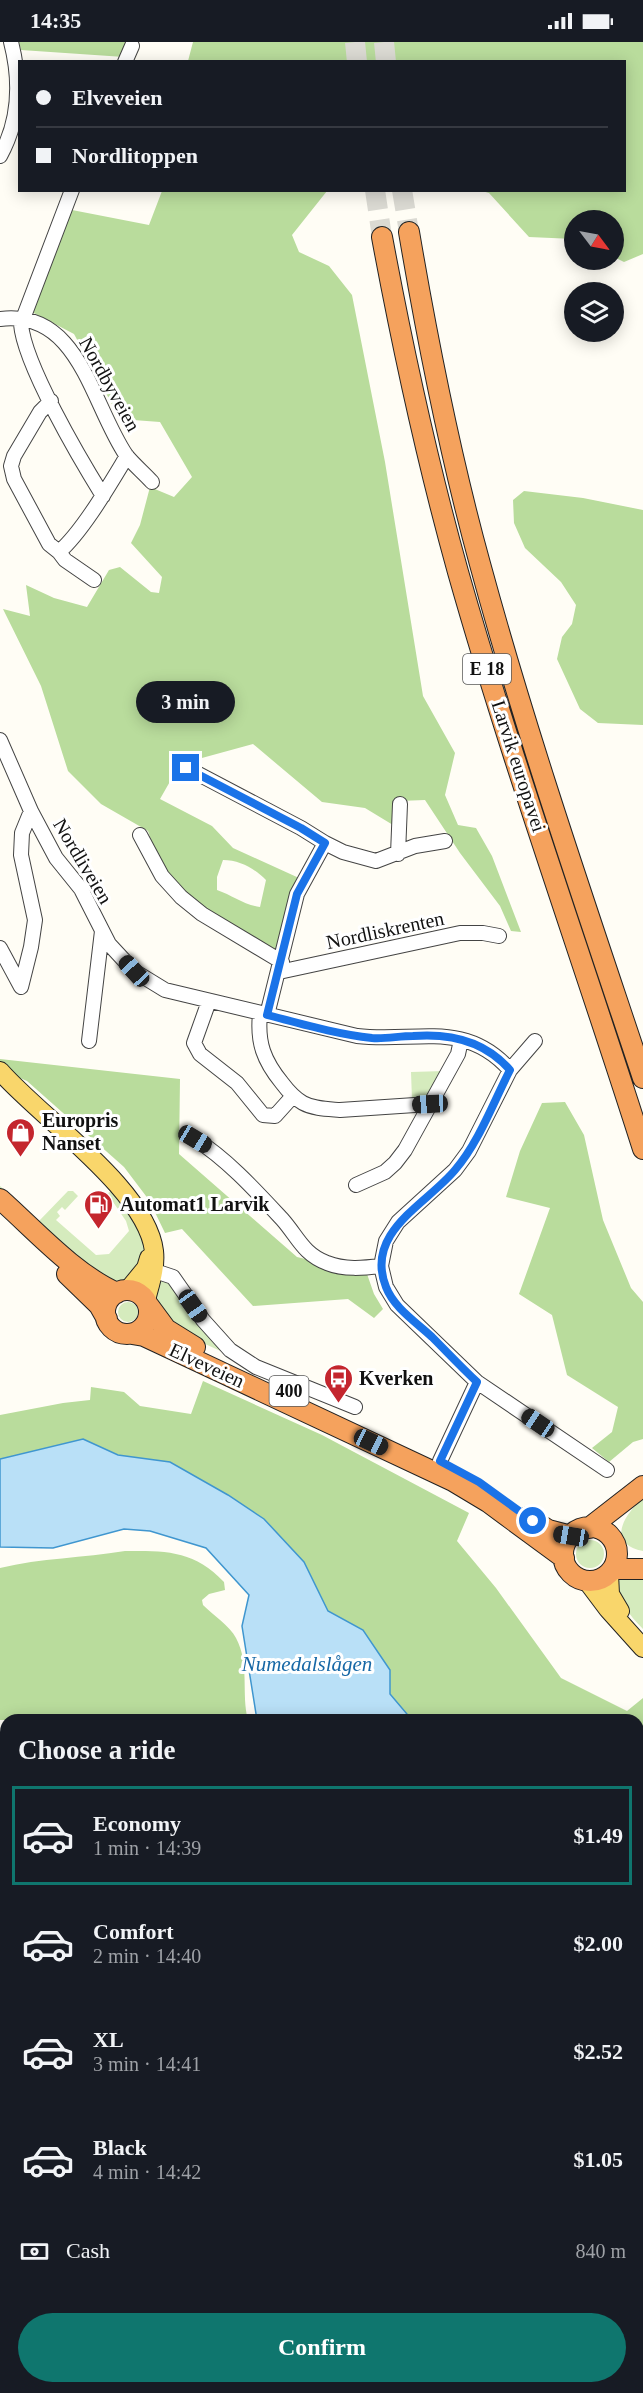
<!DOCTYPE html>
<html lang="en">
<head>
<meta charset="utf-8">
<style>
  body { margin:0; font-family:Georgia,serif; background:#242831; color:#f1f3f6; height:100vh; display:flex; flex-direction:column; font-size:22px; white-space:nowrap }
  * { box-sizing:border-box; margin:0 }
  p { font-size:20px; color:#9ea1a6 }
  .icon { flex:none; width:33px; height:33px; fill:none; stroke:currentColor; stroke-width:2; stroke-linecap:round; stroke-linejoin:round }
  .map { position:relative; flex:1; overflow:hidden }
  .drawer { position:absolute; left:0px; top:1672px; width:644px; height:680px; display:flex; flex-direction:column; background:#171b24; border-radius:18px 18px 0 0; box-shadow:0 3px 15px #0003 }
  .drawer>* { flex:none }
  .guide { position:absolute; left:18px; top:18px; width:608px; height:132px; border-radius:0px; box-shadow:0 3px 15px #0003; display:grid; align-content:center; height:132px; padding:0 18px; background:#171b24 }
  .needle { width:39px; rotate:122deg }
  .buttons { position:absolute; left:564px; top:168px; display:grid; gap:12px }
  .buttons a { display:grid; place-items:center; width:60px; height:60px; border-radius:50%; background:#171b24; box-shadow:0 3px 15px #0003; font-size:30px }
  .end { position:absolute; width:27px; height:27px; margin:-14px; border:8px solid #1a73e8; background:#fff; box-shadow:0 0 0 3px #fff }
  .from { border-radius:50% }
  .bubble { position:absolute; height:42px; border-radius:21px; background:#171b24; box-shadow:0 3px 15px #0003; font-size:20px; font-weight:700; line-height:42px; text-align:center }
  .car { position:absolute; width:18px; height:36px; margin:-18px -9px; border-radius:8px; box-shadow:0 0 4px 2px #0007; background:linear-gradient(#222 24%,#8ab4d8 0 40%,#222 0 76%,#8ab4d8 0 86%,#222 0) }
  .guide b { display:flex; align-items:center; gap:21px; height:57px; font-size:22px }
  .guide b+b { border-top:2px solid #363941 }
  .guide i { width:15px; height:15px; background:#f1f3f6 }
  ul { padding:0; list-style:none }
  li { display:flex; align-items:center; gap:18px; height:99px; margin:0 12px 9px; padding:0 6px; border:3px solid transparent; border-radius:0px }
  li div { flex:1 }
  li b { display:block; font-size:22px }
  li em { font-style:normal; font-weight:700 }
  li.selected { border-color:#0f766e }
  li>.icon { width:54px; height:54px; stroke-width:1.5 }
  h2 { padding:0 18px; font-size:27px; line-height:72px }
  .pay { display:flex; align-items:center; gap:15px; height:66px; padding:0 18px; font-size:22px }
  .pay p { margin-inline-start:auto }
  .cta { display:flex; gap:12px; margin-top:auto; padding:12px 18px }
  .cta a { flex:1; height:69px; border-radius:36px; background:#0f766e; color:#fff; font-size:24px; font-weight:700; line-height:69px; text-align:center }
  .status { display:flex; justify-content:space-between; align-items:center; height:42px; padding:0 30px; background:#171b24; direction:ltr }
  .status svg { height:16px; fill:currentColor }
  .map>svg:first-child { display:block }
  .green { fill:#d5ebbd }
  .forest { fill:#b9dc9c; fill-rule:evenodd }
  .water { fill:#b9e0f7; stroke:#3f96cf; stroke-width:1.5 }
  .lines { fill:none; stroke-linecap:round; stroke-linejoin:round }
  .highway-tunnel { stroke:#dbdad3; stroke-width:20; stroke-dasharray:20 10; stroke-linecap:butt }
  .minor-casing { stroke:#444; stroke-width:16 }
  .major-casing { stroke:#222; stroke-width:20 }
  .highway-casing { stroke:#222; stroke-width:22 }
  .minor { stroke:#fff; stroke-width:14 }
  .major { stroke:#f9d66b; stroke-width:18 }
  .highway { stroke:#f5a25d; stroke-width:20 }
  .route { stroke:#1a73e8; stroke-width:8 }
  .labels { text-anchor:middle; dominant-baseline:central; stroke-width:6; stroke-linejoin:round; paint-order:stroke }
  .shield { fill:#fff; stroke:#585858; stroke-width:1.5 }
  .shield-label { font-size:18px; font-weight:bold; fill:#111 }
  .street-label { font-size:20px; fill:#111; stroke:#fff }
  .poi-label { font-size:20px; font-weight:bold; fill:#111; stroke:#fff; text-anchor:start }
  .water-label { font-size:21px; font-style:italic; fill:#1768a6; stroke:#fff }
</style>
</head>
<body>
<div class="status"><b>14:35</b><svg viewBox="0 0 49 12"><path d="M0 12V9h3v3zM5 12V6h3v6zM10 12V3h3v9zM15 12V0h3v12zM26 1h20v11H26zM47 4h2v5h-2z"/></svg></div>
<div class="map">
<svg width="643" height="2351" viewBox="0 0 643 2351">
  <rect width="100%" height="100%" fill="#fffdf5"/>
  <path class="green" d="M444,1029L427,1054L412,1058L411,1030Z
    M0,1144L39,1179L68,1149H73L78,1154L65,1168L62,1165L57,1170L60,1174L56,1178L96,1213L109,1212L129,1189L126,1179L109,1154L108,1151L112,1149C127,1166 154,1196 141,1221C136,1229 128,1236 122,1243L109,1242L0,1151Z
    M165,1239L169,1240L225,1311L183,1292L173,1285L155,1258L159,1240Z
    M118 1270a10 10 0 1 1 20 0a10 10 0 1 1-20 0Z
    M643,1456V1509C605,1501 625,1472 643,1456Z
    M576 1512a14 14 0 1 1 28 0a14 14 0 1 1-28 0Z
    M643,1534V1587C629,1573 620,1561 617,1541L622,1535Z"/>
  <path class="forest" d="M19,0H130L124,15L21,8Z
    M193,0H643V212L624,220L614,215V178H574V197L529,195L489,151L482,149L624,148V20L188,19Z
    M162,149H327L292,193L299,210L329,224L352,253L385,420L423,654L455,711L445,753L458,783L476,786L492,814L521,890L511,889L500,864L460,811L425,758L399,759L393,783L365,766L322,760L253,702L180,722L160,757L212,784L233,806L299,836L279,915L187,859L162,830L148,789L101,762L68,729L41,644L3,567L30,574L26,543L54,556L87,565L109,528L120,525L151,550L159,551L162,535L131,501L140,483L150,445L174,455L192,435L160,380L120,377L74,292L32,270L72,168L149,183ZM223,818C240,818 255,827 266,838L260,865C244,863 232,853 217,848V835Z
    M524,449L583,456L643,468V683L598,681L580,667L557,617L562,595L572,582L576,563L561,540L525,506L514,481L513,458Z
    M0,1017L180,1037L179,1112L297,1215L367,1232L374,1252L383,1267L374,1276L348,1257L253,1264L182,1187L165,1191L149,1158L124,1125L27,1039L8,1031L0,1022Z
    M565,1060L584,1093L603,1178L631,1246L643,1260V1397L633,1400L609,1420L592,1406L612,1390L618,1365L567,1333L552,1273L519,1252L550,1166L506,1155L520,1109L542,1061Z
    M203,1339L322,1393L469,1471L457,1499L496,1546L561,1636L627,1669L643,1656V1686L638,1693V1678H408L407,1672L390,1652V1628L363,1588L328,1569L304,1520L264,1477L170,1420L118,1413L83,1397L0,1417V1373L63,1361L90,1358L91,1345L124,1350L140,1364L191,1372Z
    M125,1509C166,1509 194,1508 224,1540L225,1548L209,1552L202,1558L203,1563C213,1573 230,1584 236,1596C250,1622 241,1652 248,1678H0V1526C41,1516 83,1516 125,1509Z
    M638,1778L643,1792V1912L638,1909Z
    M638,1983L643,1986V2013L638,2011Z
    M638,2096L643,2098L642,2136H638Z
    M0,2202L6,2209V2337L0,2336Z
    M104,2346H211L210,2351H125Z
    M277,2346H340L338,2351H279Z"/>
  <path class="water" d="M83,1397L118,1413L170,1420L228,1453L264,1477L304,1520L328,1569L363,1588L390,1628V1652L407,1672L408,1678H257L242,1584L249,1553L206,1506L150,1489L124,1487L53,1506L0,1505V1417Z
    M638,2011L643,2013V2092L638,2090Z"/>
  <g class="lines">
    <path class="highway-tunnel" d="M355,0L357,20
      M384,0L386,20
      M375,148L382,195
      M402,148L409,190"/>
    <defs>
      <path id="minor" d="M125,20L132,4
        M0,114C20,78 21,39 11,0
        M72,148L21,282C24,322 80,417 103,454
        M0,277C79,267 91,361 126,413C133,422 144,431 152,440
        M51,359L40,370L14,414L11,424L14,437L49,502L59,510C83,489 110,442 127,414
        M59,510L65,518L94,538
        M0,698L31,769L22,791L21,813L35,878L31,905L21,945
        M187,726L301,786L325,801
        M31,769L56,816L81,847L109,902L134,929L165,948L357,994C415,1001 465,977 510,1028
        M140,793L162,834L181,855L202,872L282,920
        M398,812L400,762
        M0,906L21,945
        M279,930L460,891H483L499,894
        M209,959L194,1001L200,1012L237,1041L263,1073L275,1074L293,1054
        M260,972C257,1001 264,1019 282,1041C288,1049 294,1056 303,1061C314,1067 327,1067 340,1068L430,1062
        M267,973L297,852L325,801L343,810L376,819L415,804L445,799
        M89,999L102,889
        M195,1097C227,1117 256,1149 282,1177C298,1195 303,1212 327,1221C344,1228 364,1226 381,1224
        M356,1143L385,1130L395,1121L405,1108L458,1012L461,998
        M146,1226L173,1235L203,1278L230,1308L256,1325L355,1365
        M477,1340L607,1428
        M440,1419L477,1340L397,1263L386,1245L381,1224L386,1199L398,1180L455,1128L469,1109L510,1028L535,999"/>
      <path id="major" d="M0,1029C40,1075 147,1148 154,1209C156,1226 150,1242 146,1258
        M128,1248L146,1226L149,1216
        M609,1532L610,1552L620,1569
        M587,1539L608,1567L643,1606"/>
      <path id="highway" d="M409,190C428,302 450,413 480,522C527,695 586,865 643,1036
        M382,195C403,308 427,419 458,530C513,724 582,915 643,1107
        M0,1157C35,1188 74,1232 117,1251
        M67,1232L99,1263L107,1277
        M105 1270a22 22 0 1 1 44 0a22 22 0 1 1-44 0Z
        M149,1264L166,1287L195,1305
        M132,1292L144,1294L453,1439L488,1460L564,1516
        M528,1475L548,1488L571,1494
        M563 1512a27 27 0 1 1 54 0a27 27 0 1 1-54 0Z
        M589,1486L643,1444
        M613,1527H643"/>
    </defs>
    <use href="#minor" class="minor-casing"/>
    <use href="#major" class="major-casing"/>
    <use href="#highway" class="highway-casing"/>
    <use href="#minor" class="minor"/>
    <use href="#major" class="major"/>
    <use href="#highway" class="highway"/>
  </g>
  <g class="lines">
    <path class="route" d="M186,726L301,786L325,801L297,852L267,973C302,982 336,992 372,996C386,997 399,994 413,994C451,991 485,999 510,1028C493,1061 479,1100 455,1128C427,1162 364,1190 386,1245C394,1266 416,1280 432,1295C447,1310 461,1325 477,1340L440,1419L479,1440L533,1479"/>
  </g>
  <defs>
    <symbol id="shop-pin" viewBox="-11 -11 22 30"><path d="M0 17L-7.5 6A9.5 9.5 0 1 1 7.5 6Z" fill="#c4262e" stroke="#fff"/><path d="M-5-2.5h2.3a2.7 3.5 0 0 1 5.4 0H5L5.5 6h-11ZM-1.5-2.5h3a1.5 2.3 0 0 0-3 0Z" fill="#fff"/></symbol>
    <symbol id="fuel-pin" viewBox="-11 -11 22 30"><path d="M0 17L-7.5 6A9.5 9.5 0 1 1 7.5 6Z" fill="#c4262e" stroke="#fff"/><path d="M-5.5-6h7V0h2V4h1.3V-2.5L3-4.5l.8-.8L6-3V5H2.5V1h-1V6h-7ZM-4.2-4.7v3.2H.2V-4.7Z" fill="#fff"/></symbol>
    <symbol id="bus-pin" viewBox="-11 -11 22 30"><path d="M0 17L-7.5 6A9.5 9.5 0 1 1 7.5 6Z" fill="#c4262e" stroke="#fff"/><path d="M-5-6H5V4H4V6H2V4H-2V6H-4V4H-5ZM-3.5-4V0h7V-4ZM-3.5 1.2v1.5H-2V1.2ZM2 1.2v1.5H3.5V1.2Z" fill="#fff"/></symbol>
  </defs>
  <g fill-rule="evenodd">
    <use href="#shop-pin" x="4" y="1074" width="33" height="45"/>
    <use href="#fuel-pin" x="82" y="1146" width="33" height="45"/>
    <use href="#bus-pin" x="322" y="1320" width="33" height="45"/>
  </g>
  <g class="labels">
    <g class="shield">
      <rect x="463" y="612" width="48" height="30" rx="4.5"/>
      <rect x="269.5" y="1334" width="39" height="30" rx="4.5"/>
    </g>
    <g class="shield-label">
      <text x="487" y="627">E 18</text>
      <text x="289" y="1349">400</text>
    </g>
    <g class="street-label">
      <text transform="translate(110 342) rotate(61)">Nordbyveien</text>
      <text transform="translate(519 724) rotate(72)">Larvik europavei</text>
      <text transform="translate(83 819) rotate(59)">Nordliveien</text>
      <text transform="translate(385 888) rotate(-12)">Nordliskrenten</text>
      <text transform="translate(207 1323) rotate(25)">Elveveien</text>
    </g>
    <g class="poi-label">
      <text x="42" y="1078">Europris<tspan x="42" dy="23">Nanset</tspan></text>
      <text x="120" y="1162">Automat1 Larvik</text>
      <text x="359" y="1336">Kverken</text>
    </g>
    <g class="water-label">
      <text x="307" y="1622">Numedalslågen</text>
    </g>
  </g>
</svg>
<div class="buttons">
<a><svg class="needle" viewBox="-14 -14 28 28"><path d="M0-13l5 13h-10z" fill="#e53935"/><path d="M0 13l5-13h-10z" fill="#9ea1a6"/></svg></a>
<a><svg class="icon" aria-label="layers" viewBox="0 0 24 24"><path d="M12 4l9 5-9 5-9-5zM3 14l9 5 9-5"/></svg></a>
</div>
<i class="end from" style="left:533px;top:1479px"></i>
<i class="end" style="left:186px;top:726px"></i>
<div class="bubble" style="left:136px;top:639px;width:99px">3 min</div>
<i class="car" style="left:134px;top:929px;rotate:317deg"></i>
<i class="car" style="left:430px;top:1062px;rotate:267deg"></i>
<i class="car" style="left:195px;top:1097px;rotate:121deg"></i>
<i class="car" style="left:193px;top:1264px;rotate:145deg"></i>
<i class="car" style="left:538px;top:1381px;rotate:304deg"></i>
<i class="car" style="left:371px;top:1400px;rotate:115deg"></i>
<i class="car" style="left:571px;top:1494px;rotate:279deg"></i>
<div class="guide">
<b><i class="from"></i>Elveveien</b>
<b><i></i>Nordlitoppen</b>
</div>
<section class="drawer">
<h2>Choose a ride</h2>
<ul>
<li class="selected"><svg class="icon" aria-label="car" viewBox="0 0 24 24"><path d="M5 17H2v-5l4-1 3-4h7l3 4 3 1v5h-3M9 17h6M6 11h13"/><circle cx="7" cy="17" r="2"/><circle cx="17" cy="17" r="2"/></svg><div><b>Economy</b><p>1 min · 14:39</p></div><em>$1.49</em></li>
<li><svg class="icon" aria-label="car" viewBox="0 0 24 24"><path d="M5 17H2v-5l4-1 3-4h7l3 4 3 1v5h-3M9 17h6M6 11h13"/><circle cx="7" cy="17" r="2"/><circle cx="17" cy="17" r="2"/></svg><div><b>Comfort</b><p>2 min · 14:40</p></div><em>$2.00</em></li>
<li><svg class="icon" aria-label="car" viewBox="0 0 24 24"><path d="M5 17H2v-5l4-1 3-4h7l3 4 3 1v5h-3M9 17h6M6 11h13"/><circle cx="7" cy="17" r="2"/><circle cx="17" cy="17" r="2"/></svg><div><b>XL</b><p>3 min · 14:41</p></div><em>$2.52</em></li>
<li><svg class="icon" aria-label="car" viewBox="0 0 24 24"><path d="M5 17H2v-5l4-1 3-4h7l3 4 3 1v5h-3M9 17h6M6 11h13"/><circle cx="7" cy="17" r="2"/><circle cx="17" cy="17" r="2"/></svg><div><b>Black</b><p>4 min · 14:42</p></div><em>$1.05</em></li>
</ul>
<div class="pay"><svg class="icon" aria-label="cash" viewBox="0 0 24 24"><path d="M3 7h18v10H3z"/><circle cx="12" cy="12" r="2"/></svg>Cash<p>840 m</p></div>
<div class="cta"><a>Confirm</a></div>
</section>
</div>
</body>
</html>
